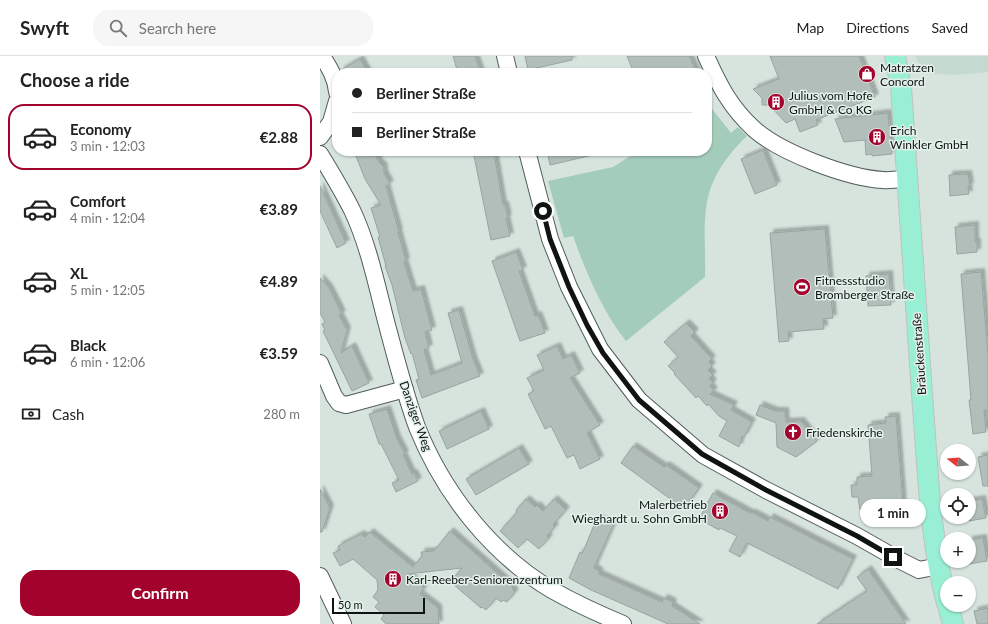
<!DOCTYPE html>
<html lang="en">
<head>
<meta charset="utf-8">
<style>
  body { margin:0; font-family:Lato,sans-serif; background:#f6f6f6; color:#222; height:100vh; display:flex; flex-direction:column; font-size:15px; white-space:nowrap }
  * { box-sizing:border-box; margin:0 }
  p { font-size:13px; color:#767676 }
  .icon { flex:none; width:22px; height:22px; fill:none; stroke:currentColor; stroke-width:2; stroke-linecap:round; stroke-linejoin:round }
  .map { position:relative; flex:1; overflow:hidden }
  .drawer { display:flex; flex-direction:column; background:#fff; width:320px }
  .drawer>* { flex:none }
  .hud { position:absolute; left:12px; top:12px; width:380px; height:88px; border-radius:16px; box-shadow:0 1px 3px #0004; display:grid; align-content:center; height:88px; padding:0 20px; background:#fff }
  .needle { width:26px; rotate:287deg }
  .tools { position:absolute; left:620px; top:388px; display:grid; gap:8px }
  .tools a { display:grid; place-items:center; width:36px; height:36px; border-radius:50%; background:#fff; box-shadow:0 1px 3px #0004; font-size:20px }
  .scale { position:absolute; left:12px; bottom:10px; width:93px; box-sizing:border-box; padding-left:4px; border:2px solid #0f1412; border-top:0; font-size:11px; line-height:14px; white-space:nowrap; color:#0f1412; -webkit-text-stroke:3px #e4f1eb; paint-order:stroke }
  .end { position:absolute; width:18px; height:18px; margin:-9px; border:5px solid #0f1412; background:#fff; box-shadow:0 0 0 2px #fff }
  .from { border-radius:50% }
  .bubble { position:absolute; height:28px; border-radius:14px; background:#fff; box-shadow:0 1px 3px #0004; font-size:13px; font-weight:700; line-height:28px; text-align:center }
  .hud b { display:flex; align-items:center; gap:14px; height:38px; font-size:15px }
  .hud b+b { border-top:1px solid #e0e0e0 }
  .hud i { width:10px; height:10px; background:#222 }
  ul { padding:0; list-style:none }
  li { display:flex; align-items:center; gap:12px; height:66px; margin:0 8px 6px; padding:0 12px; border:2px solid transparent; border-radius:16px }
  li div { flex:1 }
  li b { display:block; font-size:15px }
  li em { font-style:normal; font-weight:700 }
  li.on { border-color:#a2022c }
  li>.icon { width:36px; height:36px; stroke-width:1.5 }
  h2 { padding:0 20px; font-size:18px; line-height:48px }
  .pay { display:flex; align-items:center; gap:10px; height:44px; padding:0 20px; font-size:15px }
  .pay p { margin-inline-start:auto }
  .action { display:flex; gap:8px; margin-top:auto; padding:8px 20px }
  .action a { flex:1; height:46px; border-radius:16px; background:#a2022c; color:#fff; font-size:16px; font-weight:700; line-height:46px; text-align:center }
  header { display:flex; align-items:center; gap:24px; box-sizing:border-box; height:56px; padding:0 20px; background:#fff; border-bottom:1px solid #e0e0e0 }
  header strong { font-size:19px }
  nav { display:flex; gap:22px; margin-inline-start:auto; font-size:14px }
  .search { width:280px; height:36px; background:#f6f6f6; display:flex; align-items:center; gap:10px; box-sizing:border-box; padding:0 14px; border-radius:16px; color:#767676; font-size:15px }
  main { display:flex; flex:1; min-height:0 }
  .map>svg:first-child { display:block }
  .built { fill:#c4d9d0 }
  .green { fill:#a3ccbb }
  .building { fill:#b2beb9; stroke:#98a49f; filter:url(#shadow) }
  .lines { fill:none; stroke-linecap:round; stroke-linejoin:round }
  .minor-casing { stroke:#515c58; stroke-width:18 }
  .major-casing { stroke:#c1c2c1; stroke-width:22 }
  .minor { stroke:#fff; stroke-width:16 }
  .major { stroke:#98efd4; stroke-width:20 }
  .route { stroke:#0f1412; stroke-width:5 }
  .labels { text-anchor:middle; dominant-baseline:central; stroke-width:3; stroke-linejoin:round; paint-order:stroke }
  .poi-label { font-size:12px; fill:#0f1412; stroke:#e4f1eb; text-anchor:start }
  .street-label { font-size:12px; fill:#0f1412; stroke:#e4f1eb }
</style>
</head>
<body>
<header>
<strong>Swyft</strong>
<div class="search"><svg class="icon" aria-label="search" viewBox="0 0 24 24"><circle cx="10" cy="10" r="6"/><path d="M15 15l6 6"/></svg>Search here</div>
<nav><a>Map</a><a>Directions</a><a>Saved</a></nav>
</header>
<main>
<section class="drawer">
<h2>Choose a ride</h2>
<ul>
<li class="on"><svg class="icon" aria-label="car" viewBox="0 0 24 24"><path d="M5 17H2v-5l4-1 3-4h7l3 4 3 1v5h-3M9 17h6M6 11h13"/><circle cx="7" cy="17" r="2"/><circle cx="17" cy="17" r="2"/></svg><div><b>Economy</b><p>3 min · 12:03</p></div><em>€2.88</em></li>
<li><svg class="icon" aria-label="car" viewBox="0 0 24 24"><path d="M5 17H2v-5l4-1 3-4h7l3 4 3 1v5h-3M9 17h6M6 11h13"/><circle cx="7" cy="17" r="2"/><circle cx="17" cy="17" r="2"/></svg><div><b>Comfort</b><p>4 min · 12:04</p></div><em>€3.89</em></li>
<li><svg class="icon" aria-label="car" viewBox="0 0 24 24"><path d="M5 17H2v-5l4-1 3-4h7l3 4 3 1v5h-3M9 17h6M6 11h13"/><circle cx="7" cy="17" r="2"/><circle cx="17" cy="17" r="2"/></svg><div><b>XL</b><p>5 min · 12:05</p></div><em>€4.89</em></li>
<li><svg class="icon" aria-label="car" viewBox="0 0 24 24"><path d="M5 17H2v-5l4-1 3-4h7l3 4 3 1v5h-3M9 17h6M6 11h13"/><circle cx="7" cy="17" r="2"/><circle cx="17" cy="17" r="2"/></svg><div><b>Black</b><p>6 min · 12:06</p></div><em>€3.59</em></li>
</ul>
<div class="pay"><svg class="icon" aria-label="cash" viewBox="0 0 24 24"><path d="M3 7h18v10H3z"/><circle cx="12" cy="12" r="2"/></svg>Cash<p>280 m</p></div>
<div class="action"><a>Confirm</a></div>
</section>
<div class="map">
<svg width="668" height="568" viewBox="0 0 668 568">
  <defs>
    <filter id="shadow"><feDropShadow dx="3.5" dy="-3.5" stdDeviation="1" flood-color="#0004"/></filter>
  </defs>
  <rect width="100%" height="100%" fill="#d7e4de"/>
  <path class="built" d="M595,0H668V16L636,19L605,17Z"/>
  <path class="green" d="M389,49L411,77L418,71L427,80C406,100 389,124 386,153C383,175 386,198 385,221L306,285C283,257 265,214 253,180L244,182L228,125L293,111L318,95H387V51Z"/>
  <path class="building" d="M133,0H155L161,17H138Z
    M205,0H252V4L208,14Z
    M307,0H369L377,17H314Z
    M450,0H539L555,41L496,64L498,69L480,76L475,63L466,67L449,49H442V42L433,33L459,23Z
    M40,3L48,17H22L21,14Z
    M568,57L572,98L552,100V98L546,99L545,84L524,86L515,63Z
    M443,94L457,129L435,138L421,103Z
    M34,95H53L59,106L64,111V117L70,128L66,130L79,176H78L86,205L84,206L93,235L101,233L112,274L105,276L109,292L104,294L111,319L142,307L128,257L139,254L153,303L160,320L102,342L96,324L99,323L92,297L91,298L85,282L72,229L65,210H66L58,181H60L51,152L61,149L45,123Z
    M153,95H172V97H174L183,149H185L188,162H186L190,180L171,184Z
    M227,95H272L273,99L230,109Z
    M648,118L650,130H648L649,138L630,140L629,119Z
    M0,130L26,187L17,192L0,155Z
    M655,169V186H657V196L637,198L635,171Z
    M505,173L513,262L503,263L504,273L468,276L469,285L459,286L450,177Z
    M196,196L203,214L199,215L215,260L218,259L225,277L200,285L172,205Z
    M661,216L668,297V354H664L666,376L653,378L649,344H651L641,218Z
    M569,218L571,249L548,250L546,220Z
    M0,222L9,232L22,258L19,259L27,274L21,297L32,290L49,327L32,335L3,275L5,274L2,268L5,266L0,257Z
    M366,267L375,276L371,280L392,303L389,306L392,310L388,314L393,319L389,322L393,326L390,330L394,335L390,338L414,349L411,354L432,366L424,381L422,380L419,391L399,380L407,365L399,360L388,348L387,350L378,340L376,342L354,318L355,317L348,310L358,301L344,286Z
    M237,290L243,303L251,299L260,317L250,322L280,369L267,377L280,403L260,413L254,399L247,402L231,370L225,373L208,338L214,335L207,322L224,314L217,299Z
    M440,349L455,355H465L466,366L481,365L497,385L476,401L457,391L456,367L436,359Z
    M67,353L77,383L85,398L83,399L92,418L94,417L98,425L76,436L72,427L79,424L61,388H59L49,358Z
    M161,355L169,373L127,393L119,375Z
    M576,360L583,450L575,451L576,462H567L566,452L540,454L538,441H532L531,429H537V421L552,420L548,369L566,367L565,361Z
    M313,390L344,411L346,409L379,432L364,453L301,407Z
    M199,392L209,408L156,439L146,423Z
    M668,399V430H663L658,401Z
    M0,433L10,452L2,476H0Z
    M393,437L430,457H433L448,465L450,461L533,503L518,533L427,487L420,501L409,495L417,480L400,472L399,474L379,463Z
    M206,443L215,451L217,449L223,455L234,443L246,454L233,469L235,471L227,480L229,482L219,493L207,483L198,492L180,475L197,456L196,454Z
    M662,443L666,462L649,465V445Z
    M277,462L293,469L274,512L279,515V518L342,546L344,542L353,546L352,550L380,568H348L271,534L249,522L260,496L262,498Z
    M130,475L193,531L192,533L195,536L187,546L183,544L181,546L176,542L166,554L162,551L161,552L134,529L135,528L131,525L142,512L87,518L104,532L100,538L118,552L119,568H66L61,563L64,559L55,551L59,546L53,541L58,534L57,524L33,503L20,510L13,497L20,494L18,490L41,478L45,481L50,476L93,511L102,500L101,496L114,495Z
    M663,482L667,505L649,508V484Z
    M548,513L586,568H497L547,535L537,521Z
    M668,552V568H657L654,555Z"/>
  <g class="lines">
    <defs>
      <path id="minor" d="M2,0C9,11 16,22 17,36
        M185,0L189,17
        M386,0C399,29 410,51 434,73C461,97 528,122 563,124C571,125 580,123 587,122
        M0,81L11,66L17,45
        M207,95L230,183L249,231L280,293L319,344L383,399L446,434L537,480L581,505L599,514L619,510
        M0,98C11,116 22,134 32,154C49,190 57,231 67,269C76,303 85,338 97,371C123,436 171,498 232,534C255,547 279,558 303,568
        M0,307L14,340L19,347L26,349L85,333
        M0,520L23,568"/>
      <path id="major" d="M575,0L581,31C588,138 595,245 603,352C608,416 610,484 627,547
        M628,549L633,568"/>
    </defs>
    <use href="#minor" class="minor-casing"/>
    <use href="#major" class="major-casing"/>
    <use href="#minor" class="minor"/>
    <use href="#major" class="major"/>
  </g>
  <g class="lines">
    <path class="route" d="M223,155L230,183L249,231L267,269L283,297L319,344L382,398L446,434L537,480L573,501"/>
  </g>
  <defs>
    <symbol id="shop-disc" viewBox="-11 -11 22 22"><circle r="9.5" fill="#a2022c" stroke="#e4f1eb"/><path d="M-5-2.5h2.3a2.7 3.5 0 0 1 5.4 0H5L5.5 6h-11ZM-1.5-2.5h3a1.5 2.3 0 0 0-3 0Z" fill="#fff"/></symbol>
    <symbol id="building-disc" viewBox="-11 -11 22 22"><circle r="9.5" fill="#a2022c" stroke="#e4f1eb"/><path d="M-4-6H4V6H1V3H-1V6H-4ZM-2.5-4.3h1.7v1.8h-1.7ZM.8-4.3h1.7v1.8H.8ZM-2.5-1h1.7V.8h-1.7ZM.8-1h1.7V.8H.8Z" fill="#fff"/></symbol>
    <symbol id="stadium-disc" viewBox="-11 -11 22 22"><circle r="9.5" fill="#a2022c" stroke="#e4f1eb"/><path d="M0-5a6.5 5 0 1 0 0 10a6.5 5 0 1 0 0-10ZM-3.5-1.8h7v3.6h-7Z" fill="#fff"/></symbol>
    <symbol id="church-disc" viewBox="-11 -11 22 22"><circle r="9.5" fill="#a2022c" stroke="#e4f1eb"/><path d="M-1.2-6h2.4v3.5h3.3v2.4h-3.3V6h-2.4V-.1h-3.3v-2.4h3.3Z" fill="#fff"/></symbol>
  </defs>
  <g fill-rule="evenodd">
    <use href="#shop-disc" x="537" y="8" width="20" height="20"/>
    <use href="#building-disc" x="446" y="36" width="20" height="20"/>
    <use href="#building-disc" x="547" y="71" width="20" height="20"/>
    <use href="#stadium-disc" x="472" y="221" width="20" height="20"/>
    <use href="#church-disc" x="463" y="366" width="20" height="20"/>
    <use href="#building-disc" x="390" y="445" width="20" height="20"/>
    <use href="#building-disc" x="63" y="513" width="20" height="20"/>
  </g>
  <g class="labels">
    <g class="poi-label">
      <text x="560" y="11">Matratzen<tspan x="560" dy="14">Concord</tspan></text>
      <text x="469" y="39">Julius vom Hofe<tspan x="469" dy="14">GmbH &amp; Co KG</tspan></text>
      <text x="570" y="74">Erich<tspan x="570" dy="14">Winkler GmbH</tspan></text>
      <text x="495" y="224">Fitnessstudio<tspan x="495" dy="14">Bromberger Straße</tspan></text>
      <text x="486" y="376">Friedenskirche</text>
      <text x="387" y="448" text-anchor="end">Malerbetrieb<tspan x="387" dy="14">Wieghardt u. Sohn GmbH</tspan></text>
      <text x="86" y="523">Karl-Reeber-Seniorenzentrum</text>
    </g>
    <g class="street-label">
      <text transform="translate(599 298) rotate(-94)">Bräuckenstraße</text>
      <text transform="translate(96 360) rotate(70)">Danziger Weg</text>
    </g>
  </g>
</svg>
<div class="tools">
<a><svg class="needle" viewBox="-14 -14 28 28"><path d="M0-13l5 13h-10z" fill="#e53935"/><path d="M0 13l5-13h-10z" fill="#767676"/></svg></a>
<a><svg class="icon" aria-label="locate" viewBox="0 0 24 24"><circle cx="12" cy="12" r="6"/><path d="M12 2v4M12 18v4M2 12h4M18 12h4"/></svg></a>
<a>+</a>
<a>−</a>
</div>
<div class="scale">50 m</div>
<i class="end from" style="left:223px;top:155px"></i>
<i class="end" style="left:573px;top:501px"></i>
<div class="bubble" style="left:540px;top:443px;width:66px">1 min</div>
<div class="hud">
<b><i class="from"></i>Berliner Straße</b>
<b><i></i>Berliner Straße</b>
</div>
</div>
</main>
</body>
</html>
